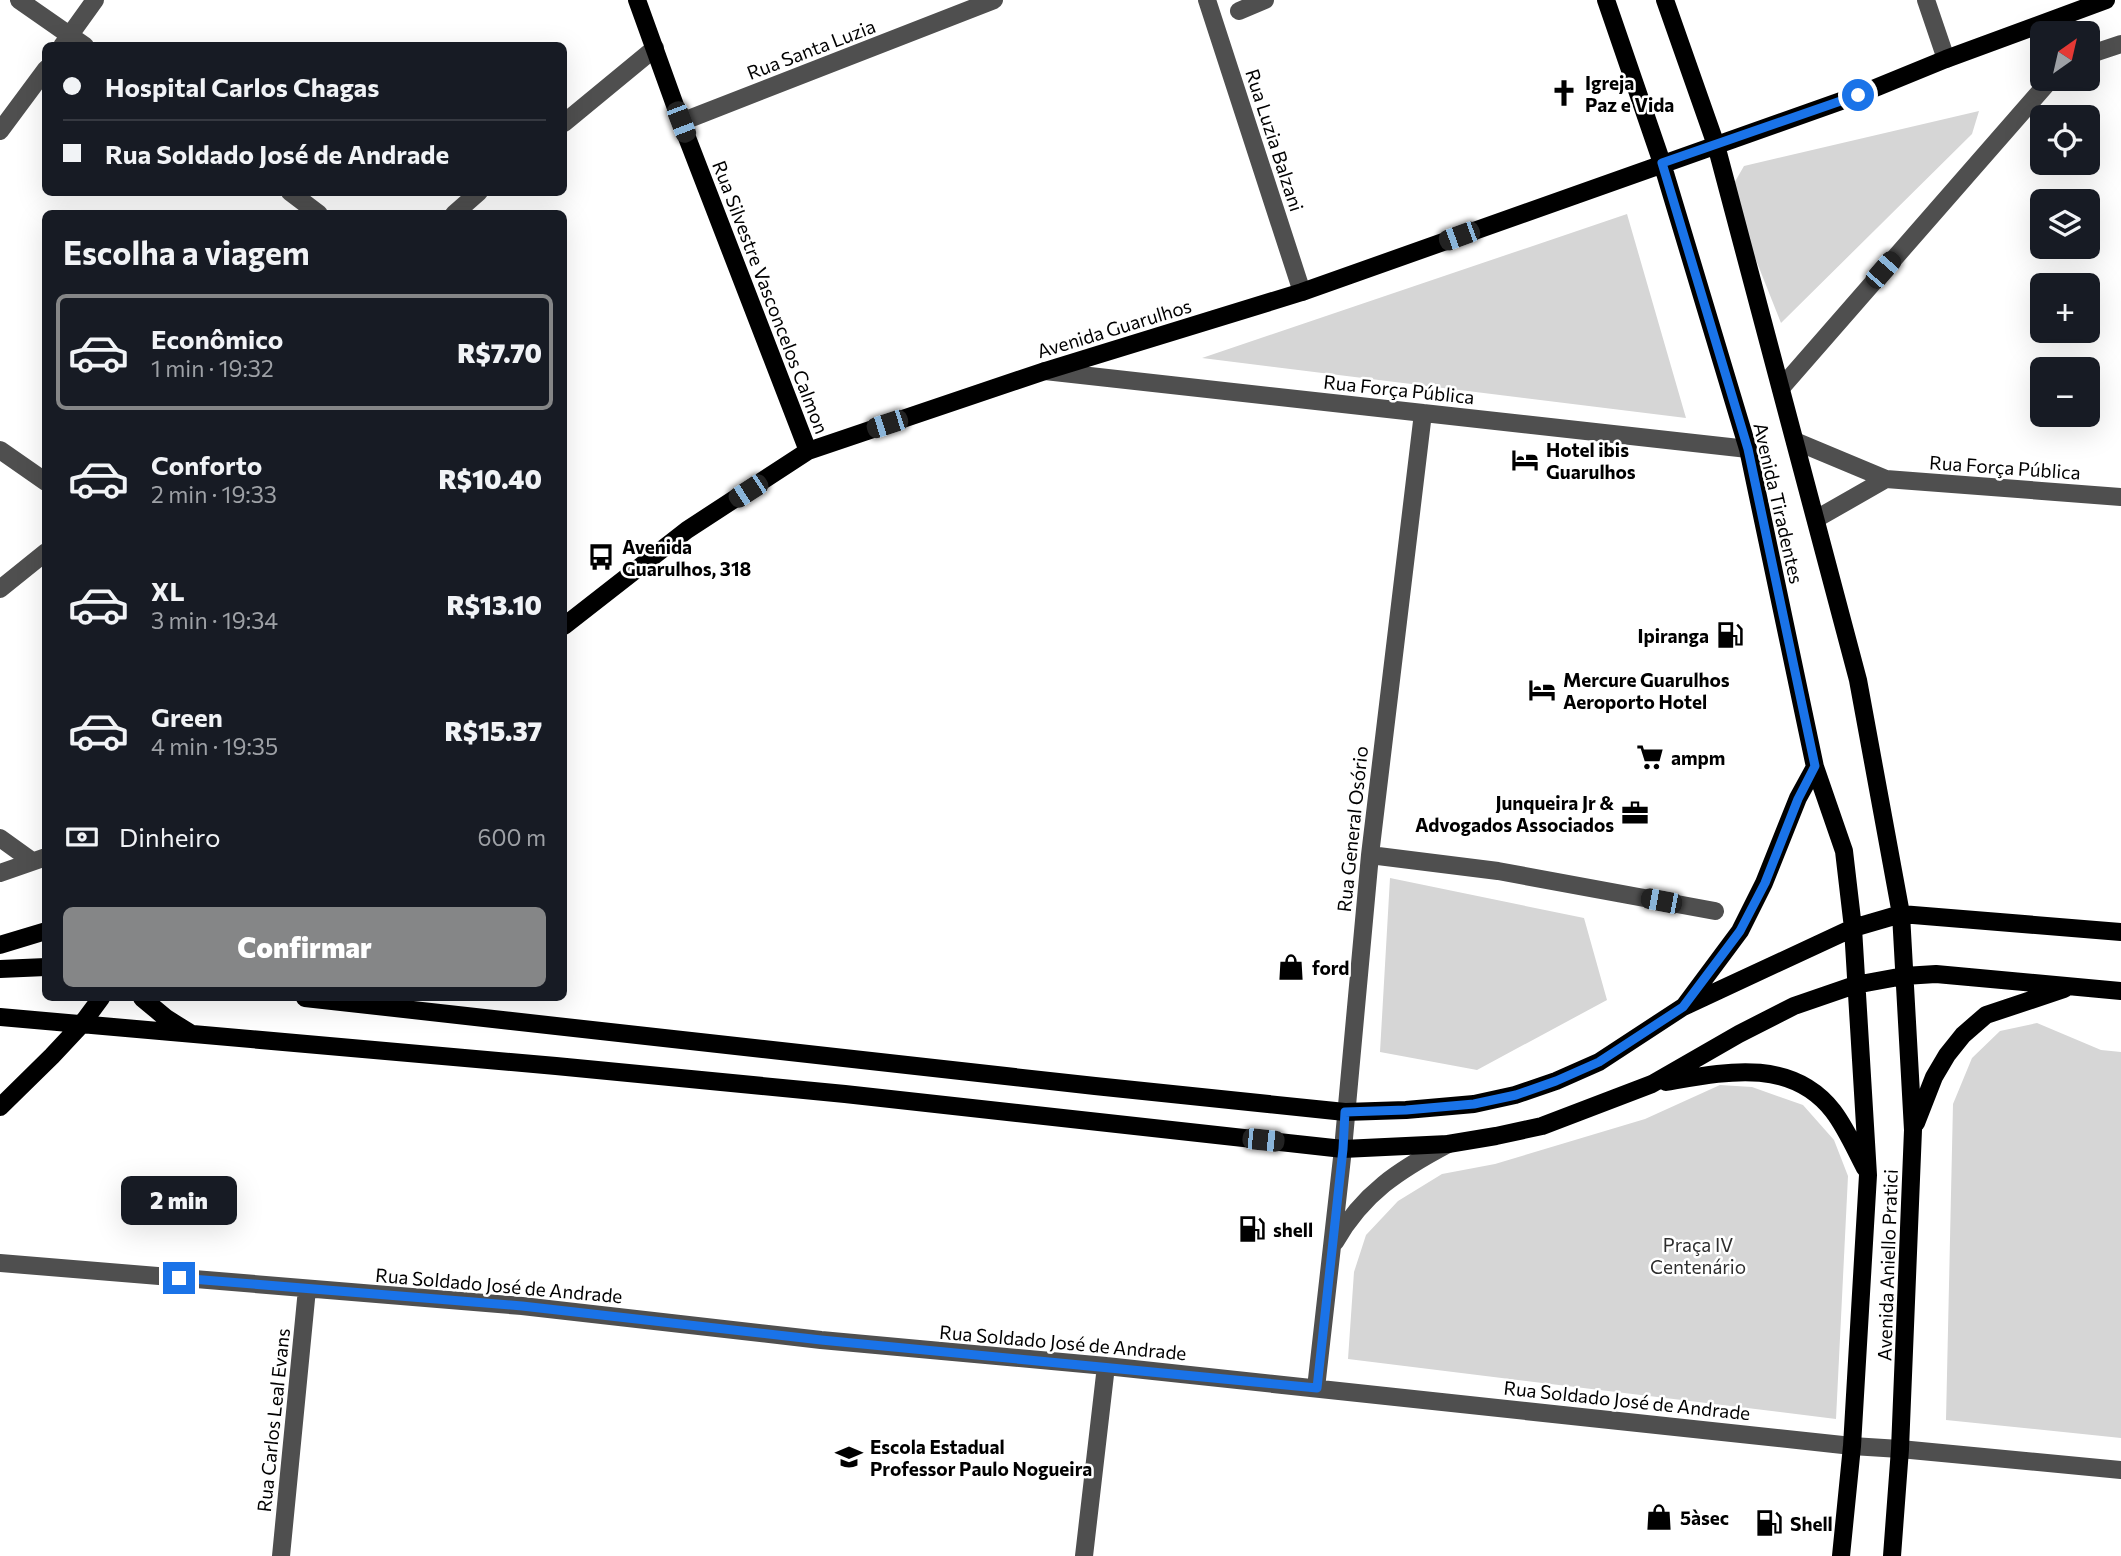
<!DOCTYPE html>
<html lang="pt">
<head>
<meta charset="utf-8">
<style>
  body { margin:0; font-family:Commissioner,sans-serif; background:#20242c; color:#f1f3f6; height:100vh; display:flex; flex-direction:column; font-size:26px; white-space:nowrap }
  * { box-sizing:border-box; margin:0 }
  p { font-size:23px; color:#9ea1a6 }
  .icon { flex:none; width:38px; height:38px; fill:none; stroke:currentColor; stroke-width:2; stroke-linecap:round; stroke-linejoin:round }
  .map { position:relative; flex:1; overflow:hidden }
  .panel { position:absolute; left:42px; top:210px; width:525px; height:791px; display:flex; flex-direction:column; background:#171b24; border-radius:10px; box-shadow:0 7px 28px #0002 }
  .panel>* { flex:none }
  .guide { position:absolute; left:42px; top:42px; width:525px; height:154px; border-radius:10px; box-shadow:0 7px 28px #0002; display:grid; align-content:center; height:154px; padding:0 21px; background:#171b24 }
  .needle { width:46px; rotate:34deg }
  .controls { position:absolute; left:2030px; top:21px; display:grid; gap:14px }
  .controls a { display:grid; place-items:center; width:70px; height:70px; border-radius:10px; background:#171b24; box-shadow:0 7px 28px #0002; font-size:35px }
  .end { position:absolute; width:32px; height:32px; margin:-16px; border:9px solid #1a73e8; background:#fff; box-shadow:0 0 0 4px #fff }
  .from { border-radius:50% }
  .bubble { position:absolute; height:49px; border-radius:10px; background:#171b24; box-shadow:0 7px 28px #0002; font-size:23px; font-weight:800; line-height:49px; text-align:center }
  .car { position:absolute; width:21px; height:42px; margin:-21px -10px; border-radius:9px; box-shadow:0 0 5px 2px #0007; background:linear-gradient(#222 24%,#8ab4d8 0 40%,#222 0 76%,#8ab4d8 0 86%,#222 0) }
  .guide b { display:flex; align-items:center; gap:24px; height:66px; font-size:26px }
  .guide b+b { border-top:2px solid #363941 }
  .guide i { width:18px; height:18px; background:#f1f3f6 }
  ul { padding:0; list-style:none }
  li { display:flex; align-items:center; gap:21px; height:116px; margin:0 14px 10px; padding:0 7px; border:4px solid transparent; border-radius:10px }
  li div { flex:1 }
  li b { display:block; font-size:26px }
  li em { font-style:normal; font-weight:800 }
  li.active { border-color:#858687 }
  li>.icon { width:63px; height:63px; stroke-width:1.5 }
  h2 { padding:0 21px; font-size:32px; line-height:84px }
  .pay { display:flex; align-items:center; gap:18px; height:77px; padding:0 21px; font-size:26px }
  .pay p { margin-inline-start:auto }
  .primary-button { display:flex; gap:14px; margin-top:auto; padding:14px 21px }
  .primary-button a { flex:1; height:80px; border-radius:10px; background:#858687; color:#fff; font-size:28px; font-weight:800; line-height:80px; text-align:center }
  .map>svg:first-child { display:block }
  .green { fill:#d6d6d6 }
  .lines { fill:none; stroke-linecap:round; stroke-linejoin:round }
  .minor { stroke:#4f4f4f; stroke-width:18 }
  .major { stroke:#000; stroke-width:18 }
  .route { stroke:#1a73e8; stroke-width:9 }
  .labels { text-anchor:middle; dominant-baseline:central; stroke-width:5; stroke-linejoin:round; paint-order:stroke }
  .street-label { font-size:19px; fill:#000; stroke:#fff }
  .poi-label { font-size:19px; font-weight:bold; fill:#000; stroke:#fff; text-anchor:start }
  .park-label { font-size:19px; fill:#2d2d2d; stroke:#fff }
</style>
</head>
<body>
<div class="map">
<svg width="2121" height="1556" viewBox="0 0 2121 1556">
  <rect width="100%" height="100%" fill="#fff"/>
  <path class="green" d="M1979,111L1972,134L1781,323L1729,192L1744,166Z
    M1627,214L1686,418L1202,358Z
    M1390,878L1584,918L1607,1000L1477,1070L1380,1052Z
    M2037,1023L2101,1050L2121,1052V1438L1946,1420L1953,1104L1972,1058L2000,1031Z
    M1720,1085L1752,1087L1803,1105L1834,1140L1848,1176L1836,1419L1348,1359L1354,1272L1366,1235L1398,1201L1442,1174L1495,1164L1645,1119Z"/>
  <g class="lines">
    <path class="minor" d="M19,0L85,46
      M1207,0L1302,292
      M1926,0L1946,59
      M1239,11L1265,0
      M62,46L95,0
      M2088,55L2121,44
      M681,122L994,0
      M564,123L655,48
      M0,131L46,69
      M290,192L319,214
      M454,214L479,192
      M1045,371L1748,449
      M1781,388L2051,79
      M1795,441L1886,479L2121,497
      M0,450L46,482
      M1816,519L1886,479
      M0,589L46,552
      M0,838L32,861
      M1370,855L1498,871L1715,911
      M0,873L46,857
      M1335,1242C1363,1193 1399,1170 1448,1144
      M0,1263L522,1306L821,1340L1106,1366L1852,1446L1900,1449L2121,1470
      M1316,1388L1343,1149L1370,855L1423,413
      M281,1556L307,1289
      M1084,1556L1106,1366"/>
    <path class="major" d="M637,0L681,122L808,451
      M1606,0L1662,163L1748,449L1815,767L1844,851L1853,928L1868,1175L1852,1446L1841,1556
      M1665,0L1716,145L1858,680L1901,914L1913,1130L1900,1449L1892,1556
      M564,626L687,530L808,451L1045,371L1302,292L1858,95L1946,59L2106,0
      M0,945L46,931
      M0,969L46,967
      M142,998L166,1018L190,1033
      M305,998L1095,1086L1345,1112L1406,1110L1474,1104L1515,1095L1556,1081L1599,1062L1683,1007L1853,928L1901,914L2121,932
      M1685,1005L1740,931L1764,883L1798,798L1815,767
      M0,1017L556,1066L845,1094L1343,1149L1448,1144L1496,1136L1542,1126L1652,1084L1739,1034L1794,1006L1855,985L1904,976L1936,974L2121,991
      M1666,1082C1724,1072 1791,1057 1833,1111C1846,1128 1855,1149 1865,1168
      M0,1107L52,1056L81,1025L101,998
      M1916,1123L1934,1077L1947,1055L1963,1035L1986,1015L2064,989"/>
  </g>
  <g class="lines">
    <path class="route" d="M179,1278L522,1306L821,1340L1317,1388L1343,1149L1345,1112L1406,1110L1474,1104L1516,1095L1556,1081L1599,1062L1683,1007L1740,931L1765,883L1798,799L1815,766L1748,449L1662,163L1858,95"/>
  </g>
  <defs>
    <symbol id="church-bare" viewBox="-9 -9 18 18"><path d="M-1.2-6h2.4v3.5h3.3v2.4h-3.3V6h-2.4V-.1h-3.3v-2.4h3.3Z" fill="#000" stroke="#fff" stroke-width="2.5" paint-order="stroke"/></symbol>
    <symbol id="hotel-bare" viewBox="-9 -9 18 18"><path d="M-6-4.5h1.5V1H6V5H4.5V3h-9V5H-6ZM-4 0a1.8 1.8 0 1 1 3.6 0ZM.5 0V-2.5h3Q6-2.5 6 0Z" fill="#000" stroke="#fff" stroke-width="2.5" paint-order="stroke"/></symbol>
    <symbol id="bus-bare" viewBox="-9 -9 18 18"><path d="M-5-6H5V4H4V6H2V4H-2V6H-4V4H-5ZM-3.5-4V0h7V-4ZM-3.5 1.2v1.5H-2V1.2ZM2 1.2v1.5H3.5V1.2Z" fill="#000" stroke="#fff" stroke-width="2.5" paint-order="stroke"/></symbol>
    <symbol id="fuel-bare" viewBox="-9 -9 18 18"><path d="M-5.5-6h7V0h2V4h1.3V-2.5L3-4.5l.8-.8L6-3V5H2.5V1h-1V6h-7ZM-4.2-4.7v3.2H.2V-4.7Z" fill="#000" stroke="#fff" stroke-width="2.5" paint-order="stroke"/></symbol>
    <symbol id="supermarket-bare" viewBox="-9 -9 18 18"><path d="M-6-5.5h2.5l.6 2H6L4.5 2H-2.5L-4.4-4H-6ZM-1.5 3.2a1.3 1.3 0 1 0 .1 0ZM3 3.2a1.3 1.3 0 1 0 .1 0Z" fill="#000" stroke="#fff" stroke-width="2.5" paint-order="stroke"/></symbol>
    <symbol id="office-bare" viewBox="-9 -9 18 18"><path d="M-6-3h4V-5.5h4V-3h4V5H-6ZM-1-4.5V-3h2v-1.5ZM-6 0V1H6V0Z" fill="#000" stroke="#fff" stroke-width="2.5" paint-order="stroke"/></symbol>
    <symbol id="shop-bare" viewBox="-9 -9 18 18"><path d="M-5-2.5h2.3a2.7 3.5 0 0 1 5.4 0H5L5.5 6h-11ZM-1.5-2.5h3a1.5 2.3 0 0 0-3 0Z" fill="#000" stroke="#fff" stroke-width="2.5" paint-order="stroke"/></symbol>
    <symbol id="school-bare" viewBox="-9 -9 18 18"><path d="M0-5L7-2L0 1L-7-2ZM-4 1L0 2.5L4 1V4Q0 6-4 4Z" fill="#000" stroke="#fff" stroke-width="2.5" paint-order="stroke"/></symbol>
  </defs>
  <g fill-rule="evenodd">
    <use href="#church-bare" x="1545" y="74" width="38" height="38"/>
    <use href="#hotel-bare" x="1506" y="441" width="38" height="38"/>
    <use href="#bus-bare" x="582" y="538" width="38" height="38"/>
    <use href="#fuel-bare" x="1711" y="616" width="38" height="38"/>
    <use href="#hotel-bare" x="1523" y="671" width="38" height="38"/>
    <use href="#supermarket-bare" x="1631" y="738" width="38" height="38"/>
    <use href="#office-bare" x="1616" y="794" width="38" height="38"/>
    <use href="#shop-bare" x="1272" y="948" width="38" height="38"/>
    <use href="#fuel-bare" x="1233" y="1210" width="38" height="38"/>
    <use href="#school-bare" x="830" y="1438" width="38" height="38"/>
    <use href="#shop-bare" x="1640" y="1498" width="38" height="38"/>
    <use href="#fuel-bare" x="1750" y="1504" width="38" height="38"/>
  </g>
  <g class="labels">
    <g class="street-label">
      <text transform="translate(811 49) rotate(-21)">Rua Santa Luzia</text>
      <text transform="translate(1275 140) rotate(72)">Rua Luzia Balzani</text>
      <text transform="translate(771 297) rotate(69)">Rua Silvestre Vasconcelos Calmon</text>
      <text transform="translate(1114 328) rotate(-17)">Avenida Guarulhos</text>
      <text transform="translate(1399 389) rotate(6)">Rua Força Pública</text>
      <text transform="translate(2005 467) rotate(4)">Rua Força Pública</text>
      <text transform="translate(1779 503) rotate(77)">Avenida Tiradentes</text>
      <text transform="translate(1352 829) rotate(-84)">Rua General Osório</text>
      <text transform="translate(1887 1265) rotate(-88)">Avenida Aniello Pratici</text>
      <text transform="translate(499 1285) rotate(5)">Rua Soldado José de Andrade</text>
      <text transform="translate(1063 1342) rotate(5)">Rua Soldado José de Andrade</text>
      <text transform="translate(1627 1400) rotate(6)">Rua Soldado José de Andrade</text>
      <text transform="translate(273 1420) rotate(-84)">Rua Carlos Leal Evans</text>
    </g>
    <g class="poi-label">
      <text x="1585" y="82">Igreja<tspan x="1585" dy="22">Paz e Vida</tspan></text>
      <text x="1546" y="449">Hotel ibis<tspan x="1546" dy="22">Guarulhos</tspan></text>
      <text x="622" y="546">Avenida<tspan x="622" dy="22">Guarulhos, 318</tspan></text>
      <text x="1709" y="635" text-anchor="end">Ipiranga</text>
      <text x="1563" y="679">Mercure Guarulhos<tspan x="1563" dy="22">Aeroporto Hotel</tspan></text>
      <text x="1671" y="757">ampm</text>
      <text x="1614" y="802" text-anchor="end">Junqueira Jr &amp;<tspan x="1614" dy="22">Advogados Associados</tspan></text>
      <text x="1312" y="967">ford</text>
      <text x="1273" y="1229">shell</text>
      <text x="870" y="1446">Escola Estadual<tspan x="870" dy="22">Professor Paulo Nogueira</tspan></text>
      <text x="1680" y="1517">5àsec</text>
      <text x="1790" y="1523">Shell</text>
    </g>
    <g class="park-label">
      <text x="1698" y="1244">Praça IV<tspan x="1698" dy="22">Centenário</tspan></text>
    </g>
  </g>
</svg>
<div class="controls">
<a><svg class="needle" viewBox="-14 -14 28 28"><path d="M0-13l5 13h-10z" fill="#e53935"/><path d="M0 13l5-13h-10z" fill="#9ea1a6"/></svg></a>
<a><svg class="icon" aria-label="locate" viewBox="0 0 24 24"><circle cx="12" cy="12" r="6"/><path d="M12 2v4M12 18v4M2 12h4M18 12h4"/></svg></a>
<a><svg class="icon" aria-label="layers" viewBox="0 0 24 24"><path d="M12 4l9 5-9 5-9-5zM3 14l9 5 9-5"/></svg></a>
<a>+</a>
<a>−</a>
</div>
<i class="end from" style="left:1858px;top:95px"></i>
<i class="end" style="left:179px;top:1278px"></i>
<div class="bubble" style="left:121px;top:1176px;width:116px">2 min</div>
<i class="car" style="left:681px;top:122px;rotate:159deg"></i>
<i class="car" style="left:1459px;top:236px;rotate:250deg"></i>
<i class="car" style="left:1883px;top:270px;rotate:41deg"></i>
<i class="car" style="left:887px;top:424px;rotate:252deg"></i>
<i class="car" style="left:748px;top:491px;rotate:237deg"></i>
<i class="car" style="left:1661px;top:901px;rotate:281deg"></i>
<i class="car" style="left:1263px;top:1140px;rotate:96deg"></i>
<div class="guide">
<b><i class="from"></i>Hospital Carlos Chagas</b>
<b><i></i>Rua Soldado José de Andrade</b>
</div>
<section class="panel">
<h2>Escolha a viagem</h2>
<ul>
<li class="active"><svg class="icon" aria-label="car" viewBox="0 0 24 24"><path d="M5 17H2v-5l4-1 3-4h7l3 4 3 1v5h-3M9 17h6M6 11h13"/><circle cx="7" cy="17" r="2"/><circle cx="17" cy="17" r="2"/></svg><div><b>Econômico</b><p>1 min · 19:32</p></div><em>R$7.70</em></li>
<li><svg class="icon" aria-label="car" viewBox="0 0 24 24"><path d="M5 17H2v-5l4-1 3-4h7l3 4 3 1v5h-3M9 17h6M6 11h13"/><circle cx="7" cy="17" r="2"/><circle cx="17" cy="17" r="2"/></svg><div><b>Conforto</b><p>2 min · 19:33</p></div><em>R$10.40</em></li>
<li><svg class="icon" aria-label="car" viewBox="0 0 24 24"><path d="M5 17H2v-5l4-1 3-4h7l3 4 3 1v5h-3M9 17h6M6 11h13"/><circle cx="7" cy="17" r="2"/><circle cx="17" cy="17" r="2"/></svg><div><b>XL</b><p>3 min · 19:34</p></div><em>R$13.10</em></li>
<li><svg class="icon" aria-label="car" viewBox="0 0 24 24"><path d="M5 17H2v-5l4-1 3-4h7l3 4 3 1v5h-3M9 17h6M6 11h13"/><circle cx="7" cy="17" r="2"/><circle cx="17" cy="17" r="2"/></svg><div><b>Green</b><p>4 min · 19:35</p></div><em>R$15.37</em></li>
</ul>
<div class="pay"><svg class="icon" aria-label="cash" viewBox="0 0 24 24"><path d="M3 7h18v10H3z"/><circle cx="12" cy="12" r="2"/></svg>Dinheiro<p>600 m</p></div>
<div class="primary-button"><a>Confirmar</a></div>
</section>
</div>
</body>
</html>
